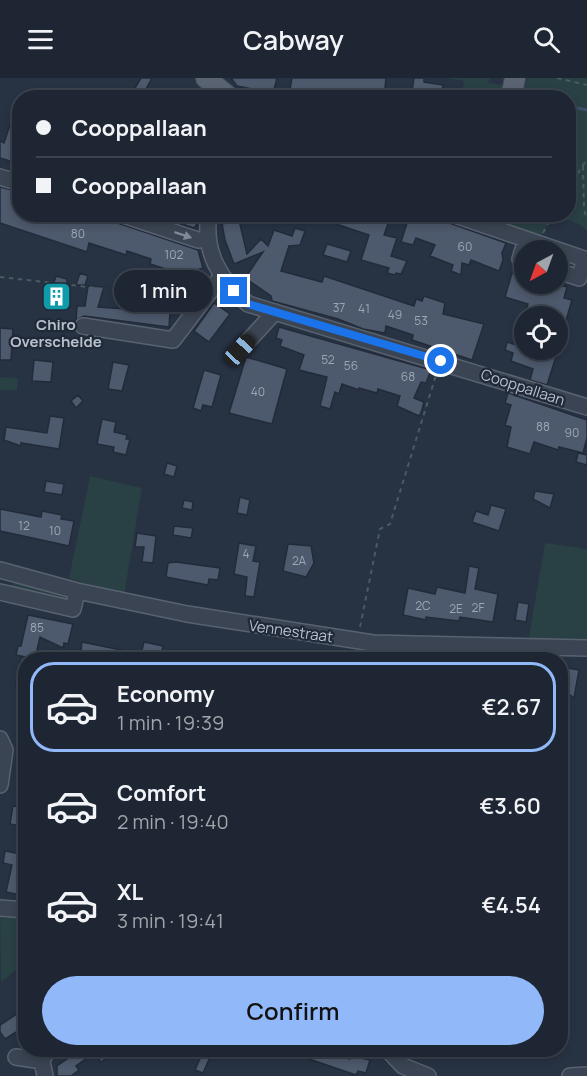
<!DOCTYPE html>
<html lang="en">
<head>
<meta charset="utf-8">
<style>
  body { margin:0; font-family:Manrope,sans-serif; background:#2a323e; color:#f1f3f6; height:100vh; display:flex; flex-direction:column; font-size:22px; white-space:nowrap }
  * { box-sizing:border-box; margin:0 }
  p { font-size:20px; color:#a0a5ac }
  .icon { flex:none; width:33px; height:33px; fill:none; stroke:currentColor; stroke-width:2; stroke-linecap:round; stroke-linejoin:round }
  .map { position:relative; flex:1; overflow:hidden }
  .sheet { position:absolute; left:18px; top:574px; width:550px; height:405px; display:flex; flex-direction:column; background:#1d2632; border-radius:24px; box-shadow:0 3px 9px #0003,0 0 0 2px #3b434d }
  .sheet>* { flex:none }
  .top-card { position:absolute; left:12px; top:12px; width:564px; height:132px; border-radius:24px; box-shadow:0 3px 9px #0003,0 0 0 2px #3b434d; display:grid; align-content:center; height:132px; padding:0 24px; background:#1d2632 }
  .needle { width:39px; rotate:221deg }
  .buttons { position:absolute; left:514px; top:162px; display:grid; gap:12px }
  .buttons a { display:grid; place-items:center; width:54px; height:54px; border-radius:50%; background:#1d2632; box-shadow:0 3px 9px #0003,0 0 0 2px #3b434d; font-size:30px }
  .end { position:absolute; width:27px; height:27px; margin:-14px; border:8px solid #1a73e8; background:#fff; box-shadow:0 0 0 3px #fff }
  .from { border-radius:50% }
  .bubble { position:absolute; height:42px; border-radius:21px; background:#1d2632; box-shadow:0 3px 9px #0003,0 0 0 2px #3b434d; font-size:20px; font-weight:600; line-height:42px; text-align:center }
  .car { position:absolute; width:18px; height:36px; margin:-18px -9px; border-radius:8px; box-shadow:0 0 4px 2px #0007; background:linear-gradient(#222 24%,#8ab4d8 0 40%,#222 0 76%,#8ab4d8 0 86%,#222 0) }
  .top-card b { display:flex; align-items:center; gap:21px; height:57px; font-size:22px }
  .top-card b+b { border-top:2px solid #3b434d }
  .top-card i { width:15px; height:15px; background:#f1f3f6 }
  ul { padding:10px 0 0; list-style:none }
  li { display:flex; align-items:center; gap:18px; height:90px; margin:0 12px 9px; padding:0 12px; border:3px solid transparent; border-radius:24px }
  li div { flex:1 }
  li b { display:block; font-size:22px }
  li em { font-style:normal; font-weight:600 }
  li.active { border-color:#91b8f8 }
  li>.icon { width:54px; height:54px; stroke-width:1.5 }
  .button { display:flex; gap:12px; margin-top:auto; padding:12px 24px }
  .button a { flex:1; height:69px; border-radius:36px; background:#91b8f8; color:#111; font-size:24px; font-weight:600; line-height:69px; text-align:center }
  header { display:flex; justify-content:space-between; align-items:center; height:78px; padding:0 24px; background:#1d2632; font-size:27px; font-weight:600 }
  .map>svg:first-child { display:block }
  .green { fill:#294044 }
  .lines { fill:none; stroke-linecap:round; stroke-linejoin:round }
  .stream { stroke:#3d4f6b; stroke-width:3 }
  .building { fill:#4d596c; stroke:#222b3a; stroke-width:1.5 }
  .minor-casing { stroke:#596270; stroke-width:18 }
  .major-casing { stroke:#454d5c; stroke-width:22 }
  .path { stroke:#475d60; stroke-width:2; stroke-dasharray:4.5 4.5; stroke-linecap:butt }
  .minor { stroke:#3b4452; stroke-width:15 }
  .major { stroke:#596372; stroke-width:20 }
  .oneway { fill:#808895 }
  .route { stroke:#1a73e8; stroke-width:8 }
  .labels { text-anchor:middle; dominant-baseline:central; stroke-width:4.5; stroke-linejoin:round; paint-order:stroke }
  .number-label { font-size:12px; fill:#9da6b4 }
  .poi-label { font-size:15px; font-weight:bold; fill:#b8c0cc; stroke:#202938 }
  .street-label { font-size:15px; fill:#b8c0cc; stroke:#202938 }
</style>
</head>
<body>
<header><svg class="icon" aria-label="menu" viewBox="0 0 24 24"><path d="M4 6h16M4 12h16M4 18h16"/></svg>Cabway<svg class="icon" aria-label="search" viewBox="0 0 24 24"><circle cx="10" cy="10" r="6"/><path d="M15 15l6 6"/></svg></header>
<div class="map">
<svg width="587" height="998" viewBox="0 0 587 998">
  <rect width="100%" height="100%" fill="#273243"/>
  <path class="green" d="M445,0H490L488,5L503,7L500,19H461L464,3Z
    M527,0H587V153L579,146L554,137L568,136V20L523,19Z
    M474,137H553L540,160Z
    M0,299L18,300L17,312H0Z
    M90,398L142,410L124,518L69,500Z
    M545,465L587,471V566L528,564Z
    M16,502L68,516L67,521L60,523L15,513L11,508Z
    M387,571H452L450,582H385Z
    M0,834L26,836L25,885L1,904Z"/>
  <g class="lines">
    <path class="stream" d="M568,28L587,32"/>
  </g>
  <path class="building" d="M141,0H152L141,20H129Z
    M231,0H277L273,15L237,8Z
    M292,0H386L384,20L295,17L290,12Z
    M414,0H424V4L443,7L441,20H411Z
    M18,23H20V86L0,80V63L4,65Z
    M0,109L20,114V136H91L198,172L203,190L187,195L203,207L190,224L184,219L192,209L169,201L172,193L150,186L151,181L127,173L126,177L89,165L87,174L0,145Z
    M152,136H199L198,145L194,150Z
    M338,136H424L506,165L502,175L503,182L499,193L471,182L469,187L462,185L461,197L451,193L453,187L430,178L435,167L416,160L413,167L401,164L407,145L390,140L384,157L397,160L391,178L407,183L401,196L396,195L395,197L387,195L389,190L361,182L369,157L339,147L335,145Z
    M239,142L247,176L261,161L268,168L274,152L292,158L295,150L305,153L300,167L289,168L281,193L322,204L324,198L414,228L416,221L422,223L424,218L445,225L443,236L484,246L472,282L412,262L413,257L386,248L385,255L363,251L338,241L272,223L271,218L245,200L263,174L234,186L225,162L222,146Z
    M327,166L351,173L347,184L323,177Z
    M80,195L88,198L85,207H76Z
    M512,195L525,199V206H556L567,209L564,220L572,222L560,263H558V238H524L528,226L505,219Z
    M56,198L67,201L66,227L45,225L46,210L52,211Z
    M128,202L143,204L141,212L125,211Z
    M88,208L104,209L98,229L170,234L169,249L84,238L76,242L77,228H85Z
    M214,225L230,236L209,264L194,253Z
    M523,243H525V272H558L547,307L530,302L533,291L511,283L513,275L505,272L507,264L516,267Z
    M279,249L431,292L426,305L421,304L414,320L424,324L421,335L419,338L397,328L400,318L378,311L377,315L359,310V312L342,306L339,316L335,314L330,331L320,328L327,299L299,292L304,277L280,268L282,262L276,260Z
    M0,250L13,251L11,282H0Z
    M246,279L287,291L272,346L229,335Z
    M34,282L53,284L51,304L32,303Z
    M113,284L129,287L122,313L108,311Z
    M204,292L221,297L212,329L203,327L201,333L193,330Z
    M508,315L587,342V360L583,375L559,369L558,372L534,364L530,376L507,369L511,349L505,347L511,327L505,325Z
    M78,317L83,323L76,330L71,323Z
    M50,338L64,340L59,371L21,365V368L4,362L6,349L47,355Z
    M102,341L116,344L114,354L127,357L126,361H130L126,377L113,374L114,369L97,366Z
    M578,375L587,377V387L576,384Z
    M167,385L177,388L174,399L164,396Z
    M46,403L64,406L62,417L44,414Z
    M535,413L554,416L550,430L533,421Z
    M240,419L250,422L247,437L237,435Z
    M184,422L193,424L192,432L182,430Z
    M491,427L506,431L499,453L472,444L476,433L488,437Z
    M0,431L41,439L42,433L62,437L61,441L74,443L69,468L0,453Z
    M174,448L193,450L191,460L173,457Z
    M137,455L156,458L153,485L142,484L144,469H135Z
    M239,465L256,468L253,483L260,484L254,519L245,518L247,499L234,496Z
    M288,466L311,468L314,485L306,499L283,493Z
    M176,484L220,490L218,502L209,501L208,507L166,499L168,485Z
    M469,488L479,490L475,511L498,516L493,544L460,539L459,543L426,539V542L403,537L408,510L435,516L437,509L465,515Z
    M518,524L529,526L526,544L515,542Z
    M28,537L73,546L68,566L64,565L63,570L40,559L35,581L16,577L18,568H21Z
    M82,564L141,576L144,564L163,568L160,582H80Z
    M184,573L209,578L208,582H182Z
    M363,573L375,575L374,582H361Z
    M21,580H26V611L16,609Z
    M567,590L579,592L574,620L561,610L563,592Z
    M13,728L25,730L21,748L10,746Z
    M5,773L26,777V818L6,814L12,787L3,785Z
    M26,930V948L5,961L0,954V947Z
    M80,972H118L101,984L94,975L76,988L79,992L71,998H57V988Z
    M295,972H320L350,981L351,978L370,982L366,995L358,993L356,997L309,981L310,979Z
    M202,976L210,979L203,995L195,992Z"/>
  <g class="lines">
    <defs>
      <path id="minor" d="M0,99L20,105
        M120,136L198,162L207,161
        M209,136C203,174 220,202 248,226L587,329
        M452,136L587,182
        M525,182L520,181L526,162
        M558,193L579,200L585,181
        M83,248L173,262L221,199
        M240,272L275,234
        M0,492L77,513L187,536L373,565L587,570
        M0,514L73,531L77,513
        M0,661L5,672L0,707
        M0,830L26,832
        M388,972L403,988L428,998
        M16,979L42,983
        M45,998L42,983L47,972
        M570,998L587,997"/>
      <path id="major" d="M206,0L230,20
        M511,20L515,0"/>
    </defs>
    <use href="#minor" class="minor-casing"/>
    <use href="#major" class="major-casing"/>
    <path class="path" d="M557,0L587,7
      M583,88L584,131L587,142
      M568,111L587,81
      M543,155L553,136
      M0,199L97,210
      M360,549L380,451L390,446L436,297"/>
    <use href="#minor" class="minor"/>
    <use href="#major" class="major"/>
  </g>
  <defs><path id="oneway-solid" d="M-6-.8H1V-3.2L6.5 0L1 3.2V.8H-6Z" transform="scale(1.5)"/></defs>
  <use class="oneway" href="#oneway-solid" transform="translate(183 157) rotate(18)"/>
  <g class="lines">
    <path class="route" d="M234,213L248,226L441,283"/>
  </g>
  <defs>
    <symbol id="building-square" viewBox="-11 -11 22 22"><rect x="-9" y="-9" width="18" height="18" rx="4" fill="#0f9aa8" stroke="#202938"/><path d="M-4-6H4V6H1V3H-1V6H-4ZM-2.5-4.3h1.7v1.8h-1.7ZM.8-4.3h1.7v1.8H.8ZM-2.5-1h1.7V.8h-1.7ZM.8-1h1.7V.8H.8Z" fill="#fff"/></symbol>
  </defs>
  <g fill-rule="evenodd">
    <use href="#building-square" x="40" y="202" width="33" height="33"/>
  </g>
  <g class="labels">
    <g class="number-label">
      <text x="78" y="155">80</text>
      <text x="465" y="168">60</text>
      <text x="174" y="176">102</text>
      <text x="339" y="229">37</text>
      <text x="364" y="230">41</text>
      <text x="395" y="236">49</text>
      <text x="421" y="242">53</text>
      <text x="328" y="281">52</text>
      <text x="351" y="287">56</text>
      <text x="408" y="298">68</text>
      <text x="258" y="313">40</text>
      <text x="543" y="348">88</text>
      <text x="572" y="354">90</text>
      <text x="24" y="447">12</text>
      <text x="55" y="452">10</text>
      <text x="246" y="475">4</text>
      <text x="299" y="482">2A</text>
      <text x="423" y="527">2C</text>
      <text x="478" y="529">2F</text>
      <text x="456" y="530">2E</text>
      <text x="37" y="549">85</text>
    </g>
    <g class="poi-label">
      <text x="56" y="246">Chiro<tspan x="56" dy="17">Overschelde</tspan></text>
    </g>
    <g class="street-label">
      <text transform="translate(523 309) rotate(18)">Cooppallaan</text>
      <text transform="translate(291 553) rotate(8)">Vennestraat</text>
    </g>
  </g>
</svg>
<div class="buttons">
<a><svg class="needle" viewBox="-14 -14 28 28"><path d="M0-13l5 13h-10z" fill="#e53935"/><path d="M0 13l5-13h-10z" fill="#a0a5ac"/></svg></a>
<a><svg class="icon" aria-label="locate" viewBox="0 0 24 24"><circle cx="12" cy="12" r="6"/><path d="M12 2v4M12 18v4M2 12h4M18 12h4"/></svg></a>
</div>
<i class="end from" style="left:441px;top:283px"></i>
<i class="end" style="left:234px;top:213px"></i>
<div class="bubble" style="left:114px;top:192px;width:99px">1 min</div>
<i class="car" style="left:240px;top:272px;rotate:43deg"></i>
<div class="top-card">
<b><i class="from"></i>Cooppallaan</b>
<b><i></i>Cooppallaan</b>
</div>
<section class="sheet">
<ul>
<li class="active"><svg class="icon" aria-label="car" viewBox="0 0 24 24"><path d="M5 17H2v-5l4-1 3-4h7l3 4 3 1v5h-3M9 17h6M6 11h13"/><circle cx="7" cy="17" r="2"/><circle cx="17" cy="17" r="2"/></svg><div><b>Economy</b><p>1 min · 19:39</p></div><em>€2.67</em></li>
<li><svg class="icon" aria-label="car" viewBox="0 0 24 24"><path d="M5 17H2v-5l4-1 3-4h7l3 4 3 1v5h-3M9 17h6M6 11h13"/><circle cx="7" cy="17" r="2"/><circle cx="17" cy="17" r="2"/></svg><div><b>Comfort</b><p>2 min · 19:40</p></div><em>€3.60</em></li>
<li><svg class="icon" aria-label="car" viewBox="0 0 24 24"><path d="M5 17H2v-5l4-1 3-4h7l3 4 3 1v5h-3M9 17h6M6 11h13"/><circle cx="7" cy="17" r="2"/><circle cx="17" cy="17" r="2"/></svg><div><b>XL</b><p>3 min · 19:41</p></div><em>€4.54</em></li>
</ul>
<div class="button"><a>Confirm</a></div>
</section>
</div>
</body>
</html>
